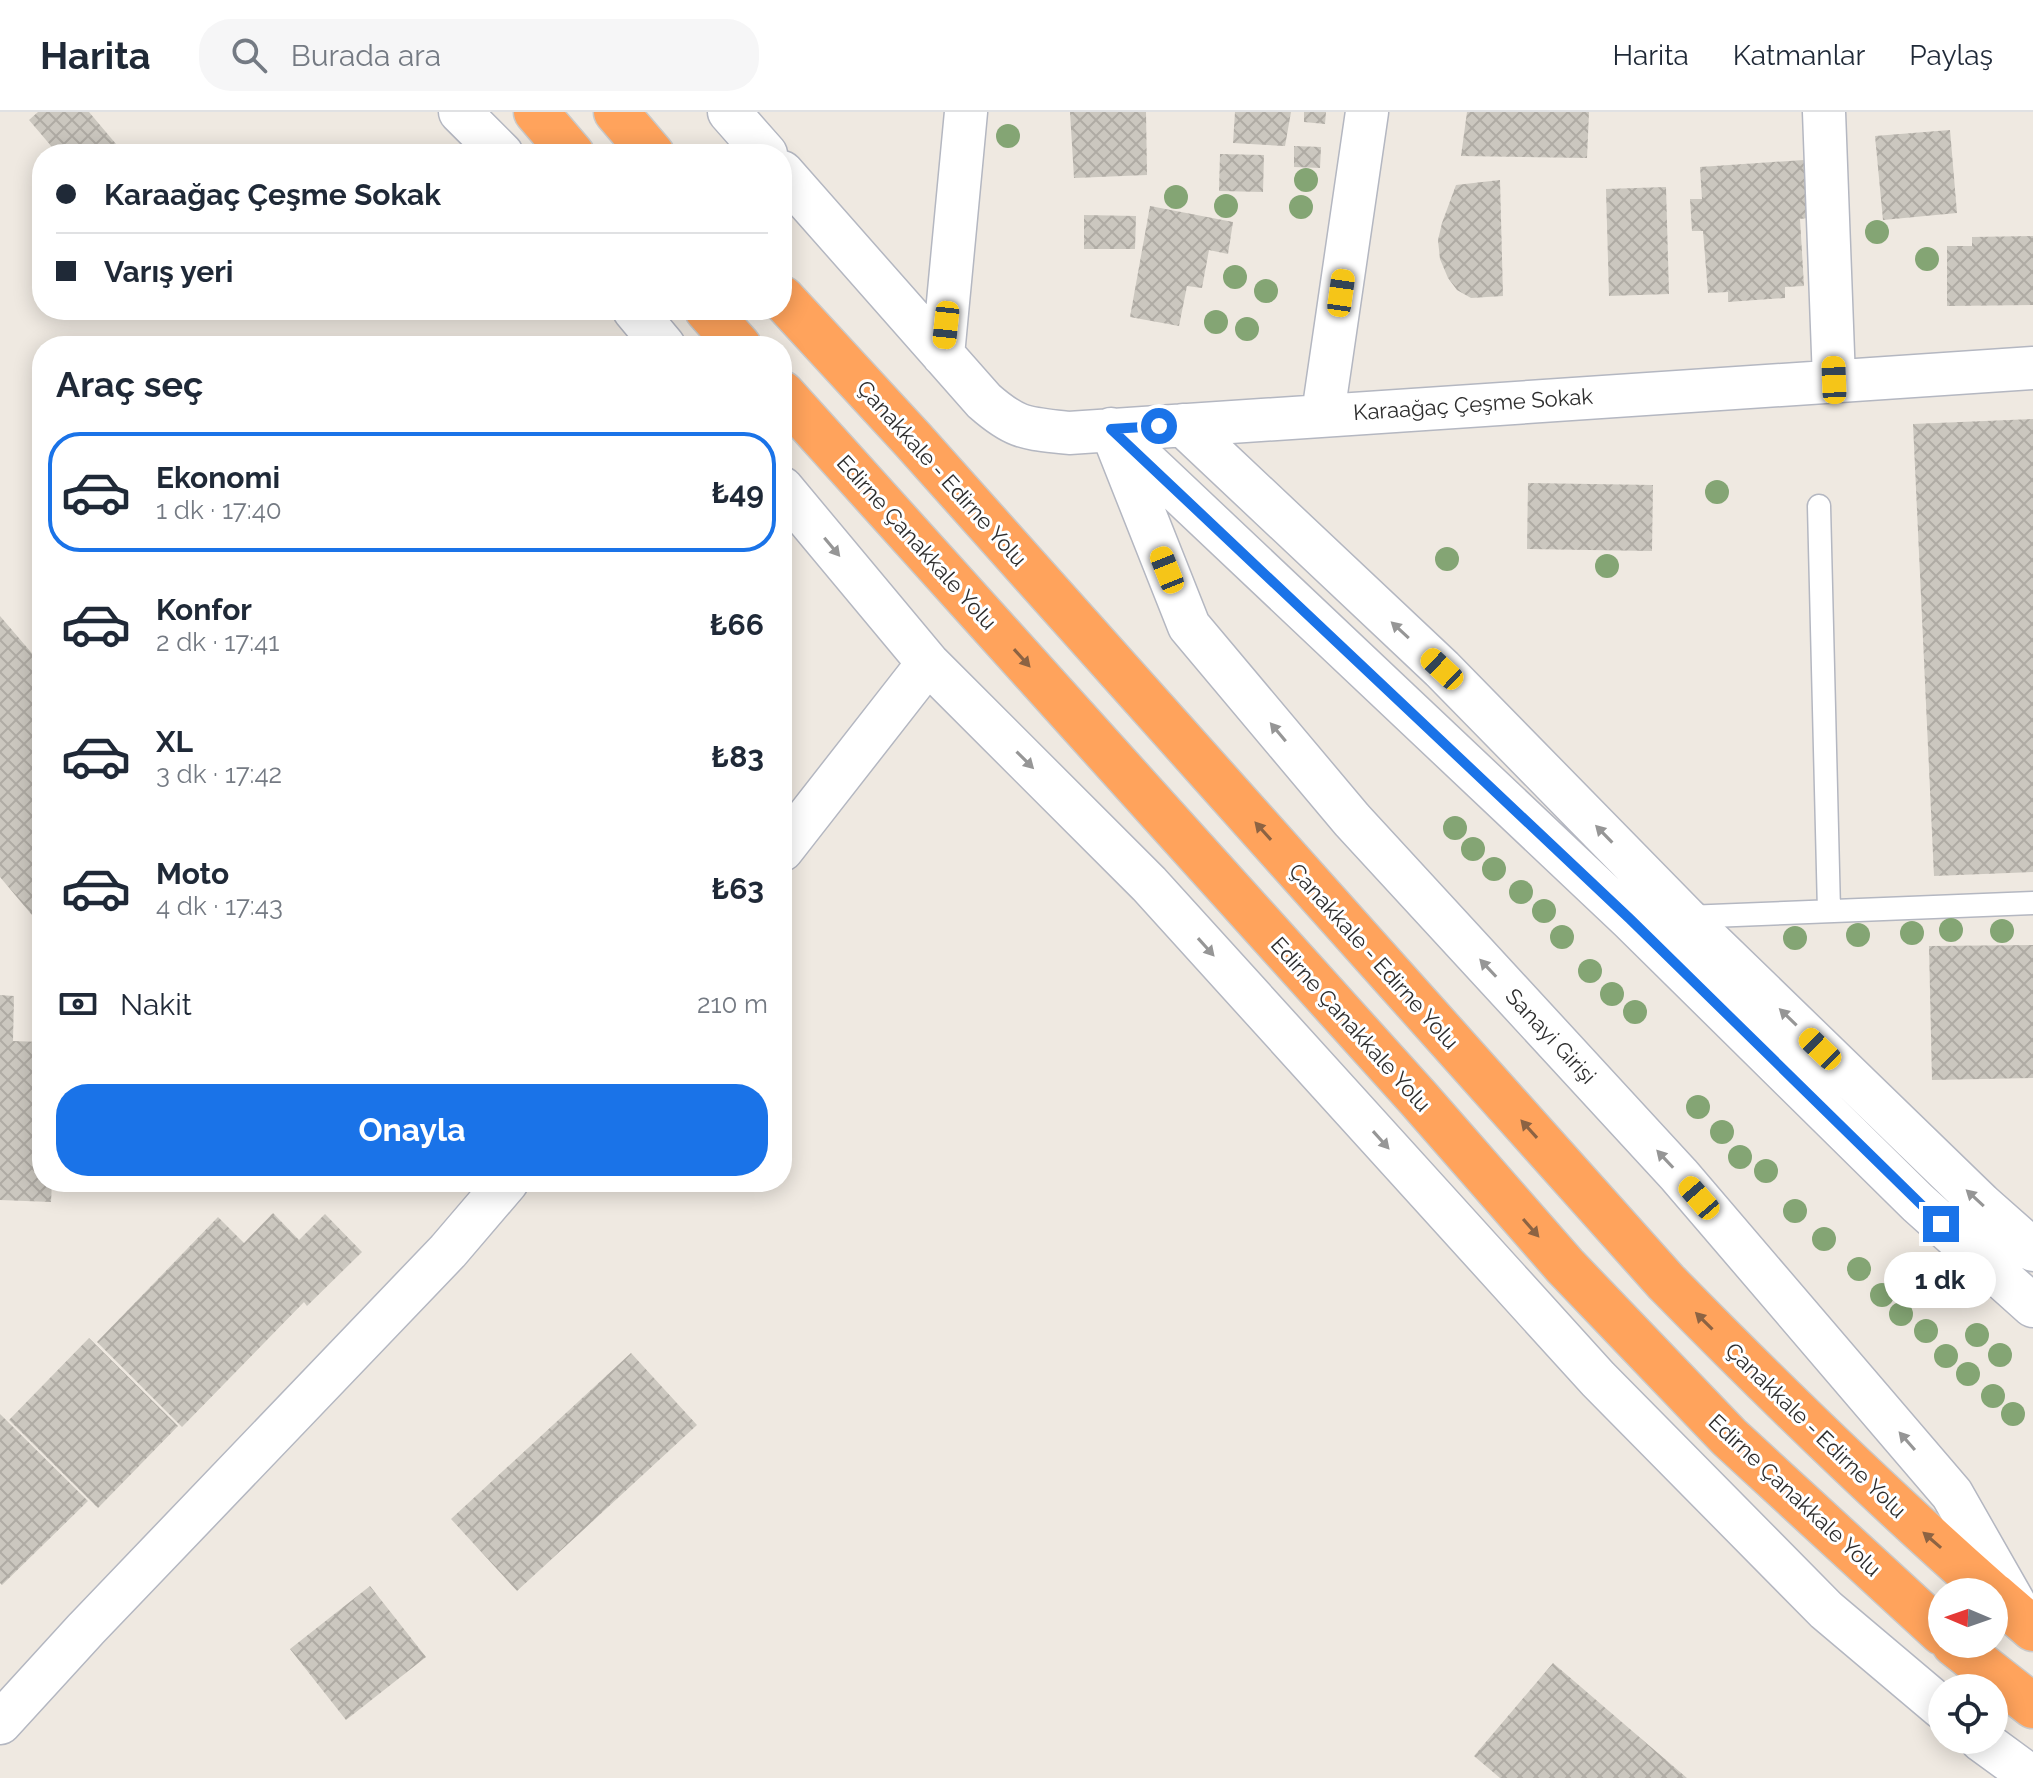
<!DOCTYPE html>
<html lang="tr">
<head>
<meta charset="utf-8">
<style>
  body { margin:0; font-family:Raleway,sans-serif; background:#f6f6f7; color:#1f2937; height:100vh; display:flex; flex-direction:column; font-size:30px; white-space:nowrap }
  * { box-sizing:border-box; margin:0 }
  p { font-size:26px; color:#747a83 }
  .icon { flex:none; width:44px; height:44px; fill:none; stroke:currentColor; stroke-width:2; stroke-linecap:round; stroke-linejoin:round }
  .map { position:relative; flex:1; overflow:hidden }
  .panel { position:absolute; left:32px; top:224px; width:760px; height:856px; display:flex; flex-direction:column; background:#fff; border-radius:32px; box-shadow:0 4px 20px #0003 }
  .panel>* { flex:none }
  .guide { position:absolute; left:32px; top:32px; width:760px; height:176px; border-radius:32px; box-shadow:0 4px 20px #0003; display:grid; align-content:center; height:176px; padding:0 24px; background:#fff }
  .needle { width:52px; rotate:272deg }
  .fabs { position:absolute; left:1928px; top:1466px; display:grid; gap:16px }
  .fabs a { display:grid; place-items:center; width:80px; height:80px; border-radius:50%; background:#fff; box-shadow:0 4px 20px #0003; font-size:40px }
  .end { position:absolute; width:36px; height:36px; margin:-18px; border:10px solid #1a73e8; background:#fff; box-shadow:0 0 0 4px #fff }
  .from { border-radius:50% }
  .bubble { position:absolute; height:56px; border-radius:28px; background:#fff; box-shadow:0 4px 20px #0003; font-size:26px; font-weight:700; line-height:56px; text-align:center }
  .car { position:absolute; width:24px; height:48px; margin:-24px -12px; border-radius:10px; box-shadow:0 0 6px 2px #0007; background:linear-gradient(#f5c518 24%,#345 0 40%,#f5c518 0 76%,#345 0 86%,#f5c518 0) }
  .guide b { display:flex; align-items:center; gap:28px; height:76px; font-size:30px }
  .guide b+b { border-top:2px solid #e0e1e3 }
  .guide i { width:20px; height:20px; background:#1f2937 }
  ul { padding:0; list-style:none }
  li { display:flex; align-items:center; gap:24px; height:120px; margin:0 16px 12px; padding:0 8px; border:4px solid transparent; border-radius:32px }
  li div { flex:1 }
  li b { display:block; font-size:30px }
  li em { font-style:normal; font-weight:700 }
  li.active { border-color:#1a73e8 }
  li>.icon { width:72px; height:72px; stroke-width:1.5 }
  h2 { padding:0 24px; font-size:36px; line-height:96px }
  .pay { display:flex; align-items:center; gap:20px; height:88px; padding:0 24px; font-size:30px }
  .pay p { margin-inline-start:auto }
  .action { display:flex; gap:16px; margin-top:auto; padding:16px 24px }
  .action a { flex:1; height:92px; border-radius:32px; background:#1a73e8; color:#fff; font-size:32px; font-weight:700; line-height:92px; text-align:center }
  header { display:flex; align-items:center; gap:48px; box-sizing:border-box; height:112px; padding:0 40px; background:#fff; border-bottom:2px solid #e0e1e3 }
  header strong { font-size:38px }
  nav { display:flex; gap:44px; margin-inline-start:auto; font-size:28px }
  .search { width:560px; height:72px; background:#f6f6f7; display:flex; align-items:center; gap:20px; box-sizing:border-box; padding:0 28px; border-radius:32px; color:#747a83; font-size:30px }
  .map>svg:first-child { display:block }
  .building { fill:url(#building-cross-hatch) }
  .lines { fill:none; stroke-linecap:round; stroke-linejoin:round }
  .lane-casing { stroke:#b4b7c1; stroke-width:25 }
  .street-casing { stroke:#b4b7c1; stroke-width:45 }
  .highway-casing { stroke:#c9c9c9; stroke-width:47 }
  .lane { stroke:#fff; stroke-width:22 }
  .street { stroke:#fff; stroke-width:42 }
  .highway { stroke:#ffa35c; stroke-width:44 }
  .tree { fill:#84a574 }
  .oneway { fill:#969696 }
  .oneway2 { fill:#8c6343 }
  .route { stroke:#1a73e8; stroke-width:10 }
  .labels { text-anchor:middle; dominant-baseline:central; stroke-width:6; stroke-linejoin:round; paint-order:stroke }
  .street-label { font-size:22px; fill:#2e2e2e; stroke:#fff }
</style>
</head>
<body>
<header>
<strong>Harita</strong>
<div class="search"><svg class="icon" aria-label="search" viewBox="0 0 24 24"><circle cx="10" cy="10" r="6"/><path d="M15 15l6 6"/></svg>Burada ara</div>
<nav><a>Harita</a><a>Katmanlar</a><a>Paylaş</a></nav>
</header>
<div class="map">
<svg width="2033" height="1666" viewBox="0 0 2033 1666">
  <defs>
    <pattern id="building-cross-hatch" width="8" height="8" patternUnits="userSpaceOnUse" patternTransform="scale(2)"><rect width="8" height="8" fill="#cbc7bf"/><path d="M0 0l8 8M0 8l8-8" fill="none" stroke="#afaba4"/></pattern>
  </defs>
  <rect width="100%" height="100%" fill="#efe9e1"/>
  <path class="building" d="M38,0H89L116,32L105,42H58L29,8Z
    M1070,0H1146L1147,63L1074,66Z
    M1235,0H1291L1285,34L1233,31Z
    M1304,0H1326L1325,12L1304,10Z
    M1467,0H1589L1587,46L1461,44Z
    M1950,18L1957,101L1883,108L1875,24Z
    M1294,34L1321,35L1320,56L1294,55Z
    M1220,42L1264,43L1263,80L1219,79Z
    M1804,48L1808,106L1800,107L1804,174L1785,175V186L1728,190V180L1708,181L1703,119H1692L1690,87H1702L1700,55Z
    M1500,68L1503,184L1471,186L1457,178L1448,166L1440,147L1438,128L1442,111L1456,73Z
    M1666,75L1669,182L1609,184L1606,77Z
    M1150,94L1233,110L1228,142L1209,138L1202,176L1187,174L1179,214L1130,205Z
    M1084,103L1136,104L1135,137H1084Z
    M2033,124V193L1947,194V134H1972V125Z
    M2033,307V760L1934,764L1913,312Z
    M1528,371L1653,373L1652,439L1527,437Z
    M0,504L42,553V815L0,765Z
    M2033,833V966L1932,968L1929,834Z
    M0,883L14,884L13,929L42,930V1070H52L51,1090L0,1088Z
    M273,1101L299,1128L325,1102L362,1140L307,1194L304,1190L182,1315L97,1230L218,1105L244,1131Z
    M89,1226L178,1314L98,1396L9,1308Z
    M631,1241L697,1313L517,1479L451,1407Z
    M0,1302L88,1389L2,1473L0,1471Z
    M370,1474L426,1545L346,1608L290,1537Z
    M1553,1551L1687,1666H1500L1474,1644Z"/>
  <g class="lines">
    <defs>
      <path id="lane" d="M1819,394L1829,799
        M1686,805L2033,791"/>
      <path id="street" d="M460,0L502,42
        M729,0L766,42
        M1824,0L1834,268
        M782,60L984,289C1017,318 1027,316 1069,321L2033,256
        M634,198L664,234
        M943,243L966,0
        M1323,302L1367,0
        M1183,313L1442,557L1685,805L1981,1092L2033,1138
        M1111,317L1189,514L1352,708L1679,1063L1952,1382L2021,1503
        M1121,326L1630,807L1918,1091L2033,1194
        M782,376L928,551L1149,772L1598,1267L1826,1498L1942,1596
        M782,738L928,551
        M0,1611L86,1517L448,1139L507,1070
        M1981,1628L2033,1666"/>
      <path id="highway" d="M536,0L572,42
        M616,0L652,42
        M782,186L913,328L1666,1170C1771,1277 1878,1381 1990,1480
        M707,198L739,234
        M782,281L1418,986L1565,1154L1729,1325L1942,1521
        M1994,1483L2033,1517
        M1954,1532L2033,1594"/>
    </defs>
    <use href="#lane" class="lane-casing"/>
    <use href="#street" class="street-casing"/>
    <use href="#highway" class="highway-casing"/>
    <use href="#lane" class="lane"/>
    <use href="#street" class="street"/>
    <use href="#highway" class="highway"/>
  </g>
  <g class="tree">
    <circle cx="1008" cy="24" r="12"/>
    <circle cx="1306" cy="68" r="12"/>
    <circle cx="1176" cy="85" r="12"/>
    <circle cx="1226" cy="94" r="12"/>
    <circle cx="1301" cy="95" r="12"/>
    <circle cx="1877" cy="120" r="12"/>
    <circle cx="1927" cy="147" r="12"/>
    <circle cx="1235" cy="165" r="12"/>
    <circle cx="1266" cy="179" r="12"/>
    <circle cx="1216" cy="210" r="12"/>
    <circle cx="1247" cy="217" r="12"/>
    <circle cx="1717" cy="380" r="12"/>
    <circle cx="1447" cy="447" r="12"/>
    <circle cx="1607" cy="454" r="12"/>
    <circle cx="1455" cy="716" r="12"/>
    <circle cx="1473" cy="737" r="12"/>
    <circle cx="1494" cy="757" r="12"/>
    <circle cx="1521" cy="780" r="12"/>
    <circle cx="1544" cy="799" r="12"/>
    <circle cx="1951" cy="818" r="12"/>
    <circle cx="2002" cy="819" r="12"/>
    <circle cx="1912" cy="821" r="12"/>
    <circle cx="1858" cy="823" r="12"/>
    <circle cx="1562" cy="825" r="12"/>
    <circle cx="1795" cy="826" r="12"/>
    <circle cx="1590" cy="859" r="12"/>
    <circle cx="1612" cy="882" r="12"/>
    <circle cx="1635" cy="900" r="12"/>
    <circle cx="1698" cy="995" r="12"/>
    <circle cx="1722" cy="1020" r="12"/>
    <circle cx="1740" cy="1045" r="12"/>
    <circle cx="1766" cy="1059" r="12"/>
    <circle cx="1795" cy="1099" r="12"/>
    <circle cx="1824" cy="1127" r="12"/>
    <circle cx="1859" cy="1157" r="12"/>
    <circle cx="1882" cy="1183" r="12"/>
    <circle cx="1933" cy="1183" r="12"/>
    <circle cx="1901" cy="1202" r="12"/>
    <circle cx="1926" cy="1219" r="12"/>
    <circle cx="1977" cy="1223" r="12"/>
    <circle cx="2000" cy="1243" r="12"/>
    <circle cx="1946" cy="1244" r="12"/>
    <circle cx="1968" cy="1262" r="12"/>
    <circle cx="1993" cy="1284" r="12"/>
    <circle cx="2013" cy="1302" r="12"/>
  </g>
  <defs><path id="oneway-solid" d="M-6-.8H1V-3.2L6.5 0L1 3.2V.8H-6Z" transform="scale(2)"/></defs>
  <g class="oneway">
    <use href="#oneway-solid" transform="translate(832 435) rotate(50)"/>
    <use href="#oneway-solid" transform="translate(1400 518) rotate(-137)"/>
    <use href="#oneway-solid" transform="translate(1278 620) rotate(-130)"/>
    <use href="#oneway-solid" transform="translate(1025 648) rotate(45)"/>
    <use href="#oneway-solid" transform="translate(1604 722) rotate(-134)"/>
    <use href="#oneway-solid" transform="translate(1206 835) rotate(48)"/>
    <use href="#oneway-solid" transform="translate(1488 856) rotate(-133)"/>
    <use href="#oneway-solid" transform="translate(1788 905) rotate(-136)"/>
    <use href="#oneway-solid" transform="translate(1381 1028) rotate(48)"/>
    <use href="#oneway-solid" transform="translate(1665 1047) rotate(-133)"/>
    <use href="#oneway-solid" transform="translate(1975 1086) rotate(-137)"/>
    <use href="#oneway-solid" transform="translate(1907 1329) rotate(-131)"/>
  </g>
  <g class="oneway2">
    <use href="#oneway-solid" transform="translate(1022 546) rotate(48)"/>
    <use href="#oneway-solid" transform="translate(1263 719) rotate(-132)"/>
    <use href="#oneway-solid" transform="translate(1529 1017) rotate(-132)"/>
    <use href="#oneway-solid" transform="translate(1531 1116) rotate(49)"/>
    <use href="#oneway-solid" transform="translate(1704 1209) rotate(-135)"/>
    <use href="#oneway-solid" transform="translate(1932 1428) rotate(-139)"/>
  </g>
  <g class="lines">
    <path class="route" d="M1159,314L1111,317L1630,807L1941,1112"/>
  </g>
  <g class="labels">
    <g class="street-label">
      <text transform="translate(1473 292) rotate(-4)">Karaağaç Çeşme Sokak</text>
      <text transform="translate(942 361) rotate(48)">Çanakkale - Edirne Yolu</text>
      <text transform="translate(917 430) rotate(48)">Edirne Çanakkale Yolu</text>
      <text transform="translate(1374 844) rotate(48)">Çanakkale - Edirne Yolu</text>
      <text transform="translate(1351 912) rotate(48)">Edirne Çanakkale Yolu</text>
      <text transform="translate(1551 924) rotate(47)">Sanayi Girişi</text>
      <text transform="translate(1816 1318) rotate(44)">Çanakkale - Edirne Yolu</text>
      <text transform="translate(1795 1383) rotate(43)">Edirne Çanakkale Yolu</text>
    </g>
  </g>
</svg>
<div class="fabs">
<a><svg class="needle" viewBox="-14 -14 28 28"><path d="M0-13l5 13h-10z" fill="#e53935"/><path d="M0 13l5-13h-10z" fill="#747a83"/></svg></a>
<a><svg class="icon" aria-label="locate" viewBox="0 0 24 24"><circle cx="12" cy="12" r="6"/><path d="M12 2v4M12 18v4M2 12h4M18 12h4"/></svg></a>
</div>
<i class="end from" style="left:1159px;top:314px"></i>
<i class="end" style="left:1941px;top:1112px"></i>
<div class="bubble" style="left:1884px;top:1140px;width:112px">1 dk</div>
<i class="car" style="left:1341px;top:181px;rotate:8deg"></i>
<i class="car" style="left:946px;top:213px;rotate:186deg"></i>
<i class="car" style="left:1834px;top:268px;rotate:358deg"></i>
<i class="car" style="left:1167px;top:458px;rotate:338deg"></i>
<i class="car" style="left:1442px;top:557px;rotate:313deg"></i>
<i class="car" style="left:1820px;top:937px;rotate:314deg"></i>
<i class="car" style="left:1699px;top:1086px;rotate:319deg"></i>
<div class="guide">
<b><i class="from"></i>Karaağaç Çeşme Sokak</b>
<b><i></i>Varış yeri</b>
</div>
<section class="panel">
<h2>Araç seç</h2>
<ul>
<li class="active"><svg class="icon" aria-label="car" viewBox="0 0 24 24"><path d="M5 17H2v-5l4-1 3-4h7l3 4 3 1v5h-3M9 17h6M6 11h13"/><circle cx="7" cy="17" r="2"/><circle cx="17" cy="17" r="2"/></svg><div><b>Ekonomi</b><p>1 dk · 17:40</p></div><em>₺49</em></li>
<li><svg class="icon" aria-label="car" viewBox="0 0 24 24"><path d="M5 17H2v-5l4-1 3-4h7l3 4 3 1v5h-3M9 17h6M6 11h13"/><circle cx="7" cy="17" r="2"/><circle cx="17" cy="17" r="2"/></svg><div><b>Konfor</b><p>2 dk · 17:41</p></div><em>₺66</em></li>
<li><svg class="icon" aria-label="car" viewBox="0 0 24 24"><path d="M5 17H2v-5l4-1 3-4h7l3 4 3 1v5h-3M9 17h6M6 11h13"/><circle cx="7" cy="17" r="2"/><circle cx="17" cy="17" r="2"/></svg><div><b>XL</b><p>3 dk · 17:42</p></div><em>₺83</em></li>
<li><svg class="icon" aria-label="car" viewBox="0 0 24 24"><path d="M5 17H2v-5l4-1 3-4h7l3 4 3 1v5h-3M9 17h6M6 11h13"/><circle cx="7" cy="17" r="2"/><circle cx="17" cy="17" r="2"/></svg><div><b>Moto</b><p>4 dk · 17:43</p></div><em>₺63</em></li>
</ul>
<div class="pay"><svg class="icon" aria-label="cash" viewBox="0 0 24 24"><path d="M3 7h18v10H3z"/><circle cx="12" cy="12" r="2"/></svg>Nakit<p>210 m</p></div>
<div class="action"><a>Onayla</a></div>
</section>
</div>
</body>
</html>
